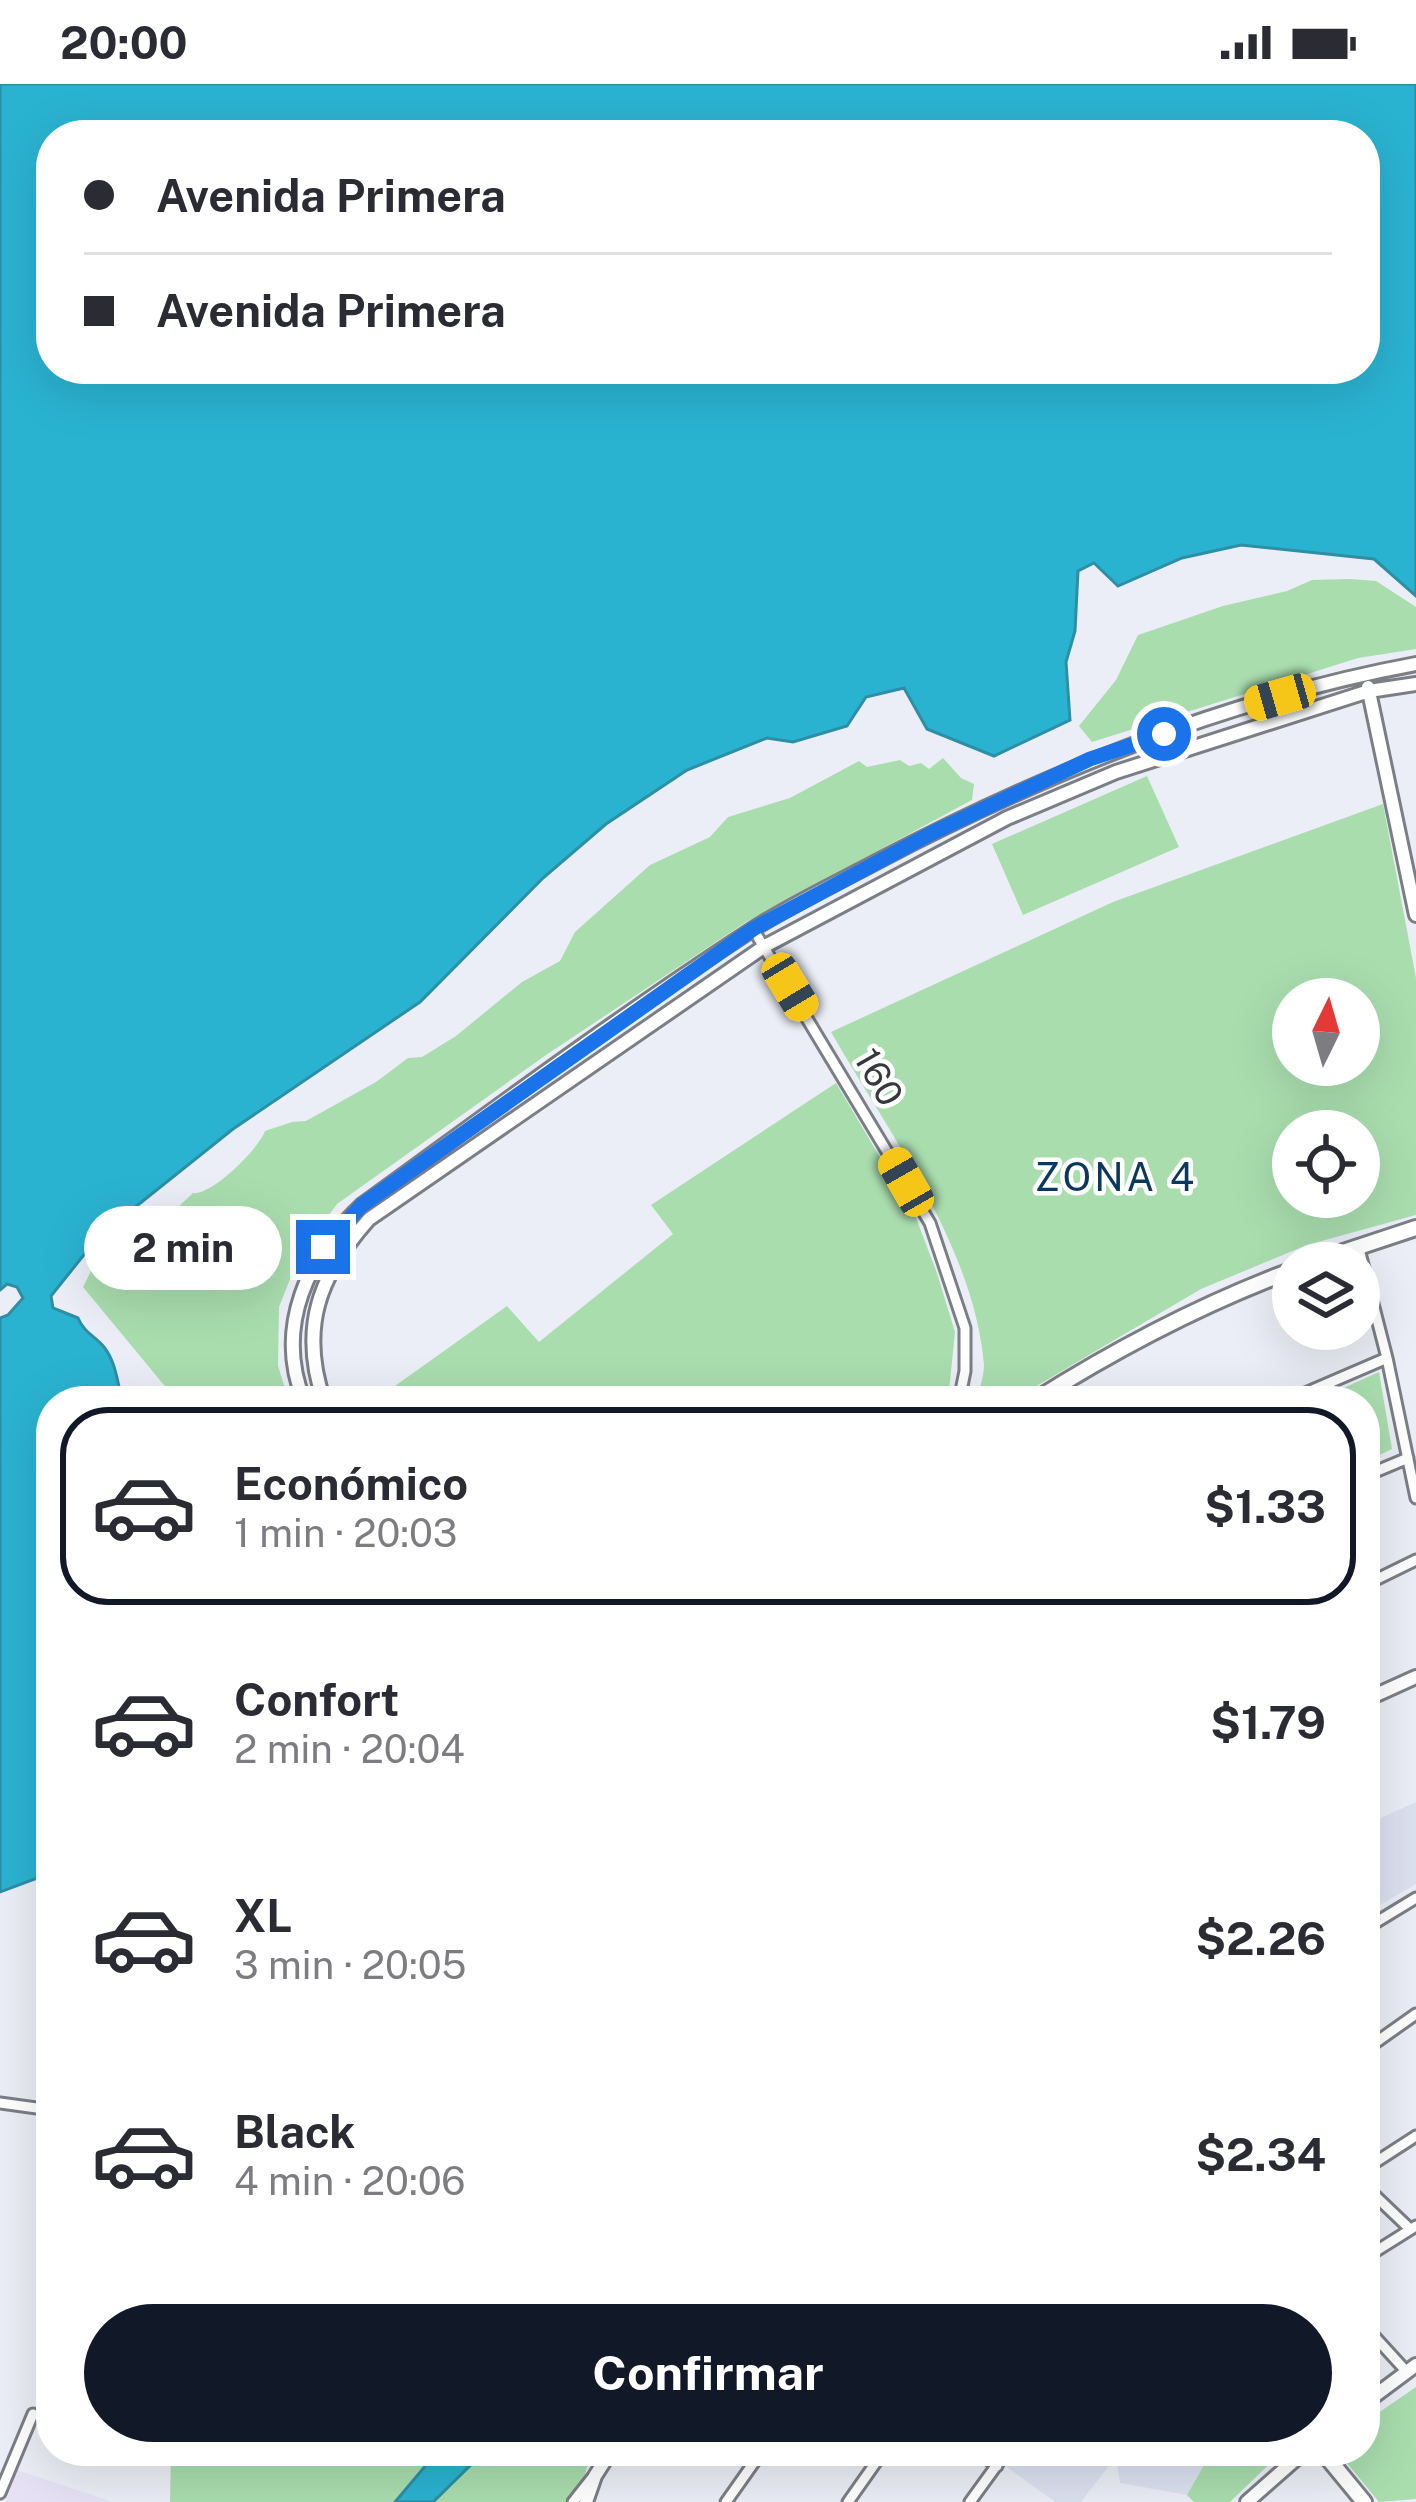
<!DOCTYPE html>
<html lang="es">
<head>
<meta charset="utf-8">
<style>
  body { margin:0; font-family:"Public Sans",sans-serif; background:#f7f7f7; color:#2b2b33; height:100vh; display:flex; flex-direction:column; font-size:45px; white-space:nowrap }
  * { box-sizing:border-box; margin:0 }
  p { font-size:39px; color:#7c7c81 }
  .icon { flex:none; width:66px; height:66px; fill:none; stroke:currentColor; stroke-width:2; stroke-linecap:round; stroke-linejoin:round }
  .map { position:relative; flex:1; overflow:hidden }
  .panel { position:absolute; left:36px; top:1302px; width:1344px; height:1080px; display:flex; flex-direction:column; background:#fff; border-radius:48px; box-shadow:0 12px 48px #0002 }
  .panel>* { flex:none }
  .top-card { position:absolute; left:36px; top:36px; width:1344px; height:264px; border-radius:48px; box-shadow:0 12px 48px #0002; display:grid; align-content:center; height:264px; padding:0 48px; background:#fff }
  .needle { width:78px; rotate:5deg }
  .fabs { position:absolute; left:1272px; top:894px; display:grid; gap:24px }
  .fabs a { display:grid; place-items:center; width:108px; height:108px; border-radius:50%; background:#fff; box-shadow:0 12px 48px #0002; font-size:60px }
  .end { position:absolute; width:54px; height:54px; margin:-27px; border:15px solid #1a73e8; background:#fff; box-shadow:0 0 0 6px #fff }
  .from { border-radius:50% }
  .bubble { position:absolute; height:84px; border-radius:42px; background:#fff; box-shadow:0 12px 48px #0002; font-size:39px; font-weight:700; line-height:84px; text-align:center }
  .car { position:absolute; width:36px; height:72px; margin:-36px -18px; border-radius:15px; box-shadow:0 0 9px 3px #0007; background:linear-gradient(#f5c518 24%,#345 0 40%,#f5c518 0 76%,#345 0 86%,#f5c518 0) }
  .top-card b { display:flex; align-items:center; gap:42px; height:114px; font-size:45px }
  .top-card b+b { border-top:3px solid #e1e1e2 }
  .top-card i { width:30px; height:30px; background:#2b2b33 }
  ul { padding:21px 0 0; list-style:none }
  li { display:flex; align-items:center; gap:36px; height:198px; margin:0 24px 18px; padding:0 24px; border:6px solid transparent; border-radius:48px }
  li div { flex:1 }
  li b { display:block; font-size:45px }
  li em { font-style:normal; font-weight:700 }
  li.active { border-color:#111827 }
  li>.icon { width:108px; height:108px; stroke-width:1.5 }
  .cta { display:flex; gap:24px; margin-top:auto; padding:24px 48px }
  .cta a { flex:1; height:138px; border-radius:72px; background:#111827; color:#fff; font-size:48px; font-weight:700; line-height:138px; text-align:center }
  .status { display:flex; justify-content:space-between; align-items:center; height:84px; padding:0 60px; background:#fff; direction:ltr }
  .status svg { height:33px; fill:currentColor }
  .map>svg:first-child { display:block }
  .built { fill:#dce1f0 }
  .industrial { fill:#e7e1f6 }
  .green { fill:#a9ddae; fill-rule:evenodd }
  .water { fill:#2ab3d1; stroke:#2e8ea4; stroke-width:3; fill-rule:evenodd }
  .lines { fill:none; stroke-linecap:round; stroke-linejoin:round }
  .minor-casing { stroke:#7b7e85; stroke-width:15 }
  .tertiary-casing { stroke:#7b7e85; stroke-width:18 }
  .secondary-casing { stroke:#7b7e85; stroke-width:20 }
  .minor { stroke:#fff; stroke-width:9 }
  .tertiary { stroke:#fff; stroke-width:12 }
  .secondary { stroke:#fff; stroke-width:14 }
  .route { stroke:#1a73e8; stroke-width:15 }
  .labels { text-anchor:middle; dominant-baseline:central; stroke-width:9; stroke-linejoin:round; paint-order:stroke }
  .street-label { font-size:36px; fill:#37383b; stroke:#fff }
  .neighbourhood-label { font-size:39px; letter-spacing:3px; fill:#0d385e; stroke:#fff }
</style>
</head>
<body>
<div class="status"><b>20:00</b><svg viewBox="0 0 49 12"><path d="M0 12V9h3v3zM5 12V6h3v6zM10 12V3h3v9zM15 12V0h3v12zM26 1h20v11H26zM47 4h2v5h-2z"/></svg></div>
<div class="map">
<svg width="1416" height="2418" viewBox="0 0 1416 2418">
  <rect width="100%" height="100%" fill="#ebeef6"/>
  <path class="built" d="M1416,1718V1800L1365,1830V1741Z
    M1018,2367H1106L1108,2383L1081,2418H1055L1007,2383Z
    M1115,2367H1212L1187,2411L1120,2399Z"/>
  <path class="industrial" d="M17,2386L113,2418H6Z"/>
  <path class="green" d="M1350,495L1376,497L1416,523V565L1358,574L1092,658L1079,642L1116,596L1138,551L1223,522L1287,507L1312,496Z
    M943,674L961,694L974,700L972,716L746,838L546,971L337,1120L300,1170L279,1223L278,1282L289,1317H199L173,1312L83,1203L91,1187L103,1183L121,1165L139,1160L193,1109C211,1112 258,1066 265,1047L292,1038L306,1037L376,998L408,974L422,973L456,952L522,898L560,877L575,848L650,781L710,753L728,733L790,714L859,677L867,683L900,676L909,682L921,679L929,685Z
    M1147,692L1179,763L1023,831L992,760Z
    M1383,720L1416,894V1131L1307,1161L1201,1205L1011,1317H976C979,1306 984,1293 984,1281C974,1163 889,1049 831,948L1113,818ZM1293,915H1359V981H1293ZM1293,1047H1359V1113H1293Z
    M836,999L916,1134L937,1189L955,1248L948,1317H374L507,1222L539,1258L673,1150L651,1121Z
    M1379,1288L1392,1365L1365,1378V1317H1314Z
    M1416,2303V2415L1379,2418L1337,2367H1365V2338Z
    M171,2367H599L587,2383L578,2418H170Z
    M1212,2367H1283L1230,2418H1194L1187,2411Z"/>
  <path class="water" d="M0,0H1416V512L1374,475L1241,461L1182,474L1118,502L1094,479L1078,487L1075,547L1066,578L1070,636L994,672L927,645L904,604L866,613L847,642L793,658L767,654L687,686L606,740L543,794L420,918L233,1045L99,1152L51,1212L53,1224L78,1234C85,1250 94,1251 104,1263C115,1277 117,1295 121,1312V1317H51V1789L0,1808V1234L8,1231L23,1214L17,1203L7,1200L0,1206ZM51,51H1365V285H51Z
    M438,2367H485L433,2418H395Z"/>
  <g class="lines">
    <defs>
      <path id="minor" d="M753,845L930,1139L965,1244V1287L959,1317
        M1358,1161L1387,1274L1416,1414
        M1287,1317L1387,1274
        M1365,1392L1408,1374
        M1365,1501L1416,1476
        M1365,1845L1416,1814
        M1365,1966L1416,1930
        M0,2019L51,2026
        M1365,2085L1416,2052
        M1365,2102L1410,2145
        M1365,2174L1416,2142
        M1365,2242L1406,2287
        M977,2367L997,2382
        M0,2409L33,2330
        M573,2418L592,2394
        M726,2418L762,2367
        M848,2418L884,2367
        M970,2418L1007,2367"/>
      <path id="tertiary" d="M1368,603L1416,831
        M304,1317C274,1243 308,1172 362,1121C490,1028 617,934 750,847C790,821 835,800 878,777C1048,688 1227,615 1416,580
        M324,1317C299,1244 319,1191 369,1135L765,862L1007,734L1116,688L1369,607L1416,600
        M1365,1616L1416,1593
        M1365,2319L1416,2281
        M586,2418L595,2392L611,2367
        M1247,2418L1305,2367"/>
      <path id="secondary" d="M1310,1179L1416,1144
        M1034,1317C1116,1265 1202,1220 1293,1186
        M1322,2367L1364,2418"/>
    </defs>
    <use href="#minor" class="minor-casing"/>
    <use href="#tertiary" class="tertiary-casing"/>
    <use href="#secondary" class="secondary-casing"/>
    <use href="#minor" class="minor"/>
    <use href="#tertiary" class="tertiary"/>
    <use href="#secondary" class="secondary"/>
  </g>
  <g class="lines">
    <path class="route" d="M323,1163L362,1121L753,845L932,749L1090,675L1164,650"/>
  </g>
  <g class="labels">
    <g class="street-label">
      <text transform="translate(879 993) rotate(60)">160</text>
    </g>
    <g class="neighbourhood-label">
      <text x="1116" y="1093">ZONA 4</text>
    </g>
  </g>
</svg>
<div class="fabs">
<a><svg class="needle" viewBox="-14 -14 28 28"><path d="M0-13l5 13h-10z" fill="#e53935"/><path d="M0 13l5-13h-10z" fill="#7c7c81"/></svg></a>
<a><svg class="icon" aria-label="locate" viewBox="0 0 24 24"><circle cx="12" cy="12" r="6"/><path d="M12 2v4M12 18v4M2 12h4M18 12h4"/></svg></a>
<a><svg class="icon" aria-label="layers" viewBox="0 0 24 24"><path d="M12 4l9 5-9 5-9-5zM3 14l9 5 9-5"/></svg></a>
</div>
<i class="end from" style="left:1164px;top:650px"></i>
<i class="end" style="left:323px;top:1163px"></i>
<div class="bubble" style="left:84px;top:1122px;width:198px">2 min</div>
<i class="car" style="left:1280px;top:613px;rotate:254deg"></i>
<i class="car" style="left:790px;top:903px;rotate:149deg"></i>
<i class="car" style="left:906px;top:1098px;rotate:330deg"></i>
<div class="top-card">
<b><i class="from"></i>Avenida Primera</b>
<b><i></i>Avenida Primera</b>
</div>
<section class="panel">
<ul>
<li class="active"><svg class="icon" aria-label="car" viewBox="0 0 24 24"><path d="M5 17H2v-5l4-1 3-4h7l3 4 3 1v5h-3M9 17h6M6 11h13"/><circle cx="7" cy="17" r="2"/><circle cx="17" cy="17" r="2"/></svg><div><b>Económico</b><p>1 min · 20:03</p></div><em>$1.33</em></li>
<li><svg class="icon" aria-label="car" viewBox="0 0 24 24"><path d="M5 17H2v-5l4-1 3-4h7l3 4 3 1v5h-3M9 17h6M6 11h13"/><circle cx="7" cy="17" r="2"/><circle cx="17" cy="17" r="2"/></svg><div><b>Confort</b><p>2 min · 20:04</p></div><em>$1.79</em></li>
<li><svg class="icon" aria-label="car" viewBox="0 0 24 24"><path d="M5 17H2v-5l4-1 3-4h7l3 4 3 1v5h-3M9 17h6M6 11h13"/><circle cx="7" cy="17" r="2"/><circle cx="17" cy="17" r="2"/></svg><div><b>XL</b><p>3 min · 20:05</p></div><em>$2.26</em></li>
<li><svg class="icon" aria-label="car" viewBox="0 0 24 24"><path d="M5 17H2v-5l4-1 3-4h7l3 4 3 1v5h-3M9 17h6M6 11h13"/><circle cx="7" cy="17" r="2"/><circle cx="17" cy="17" r="2"/></svg><div><b>Black</b><p>4 min · 20:06</p></div><em>$2.34</em></li>
</ul>
<div class="cta"><a>Confirmar</a></div>
</section>
</div>
</body>
</html>
